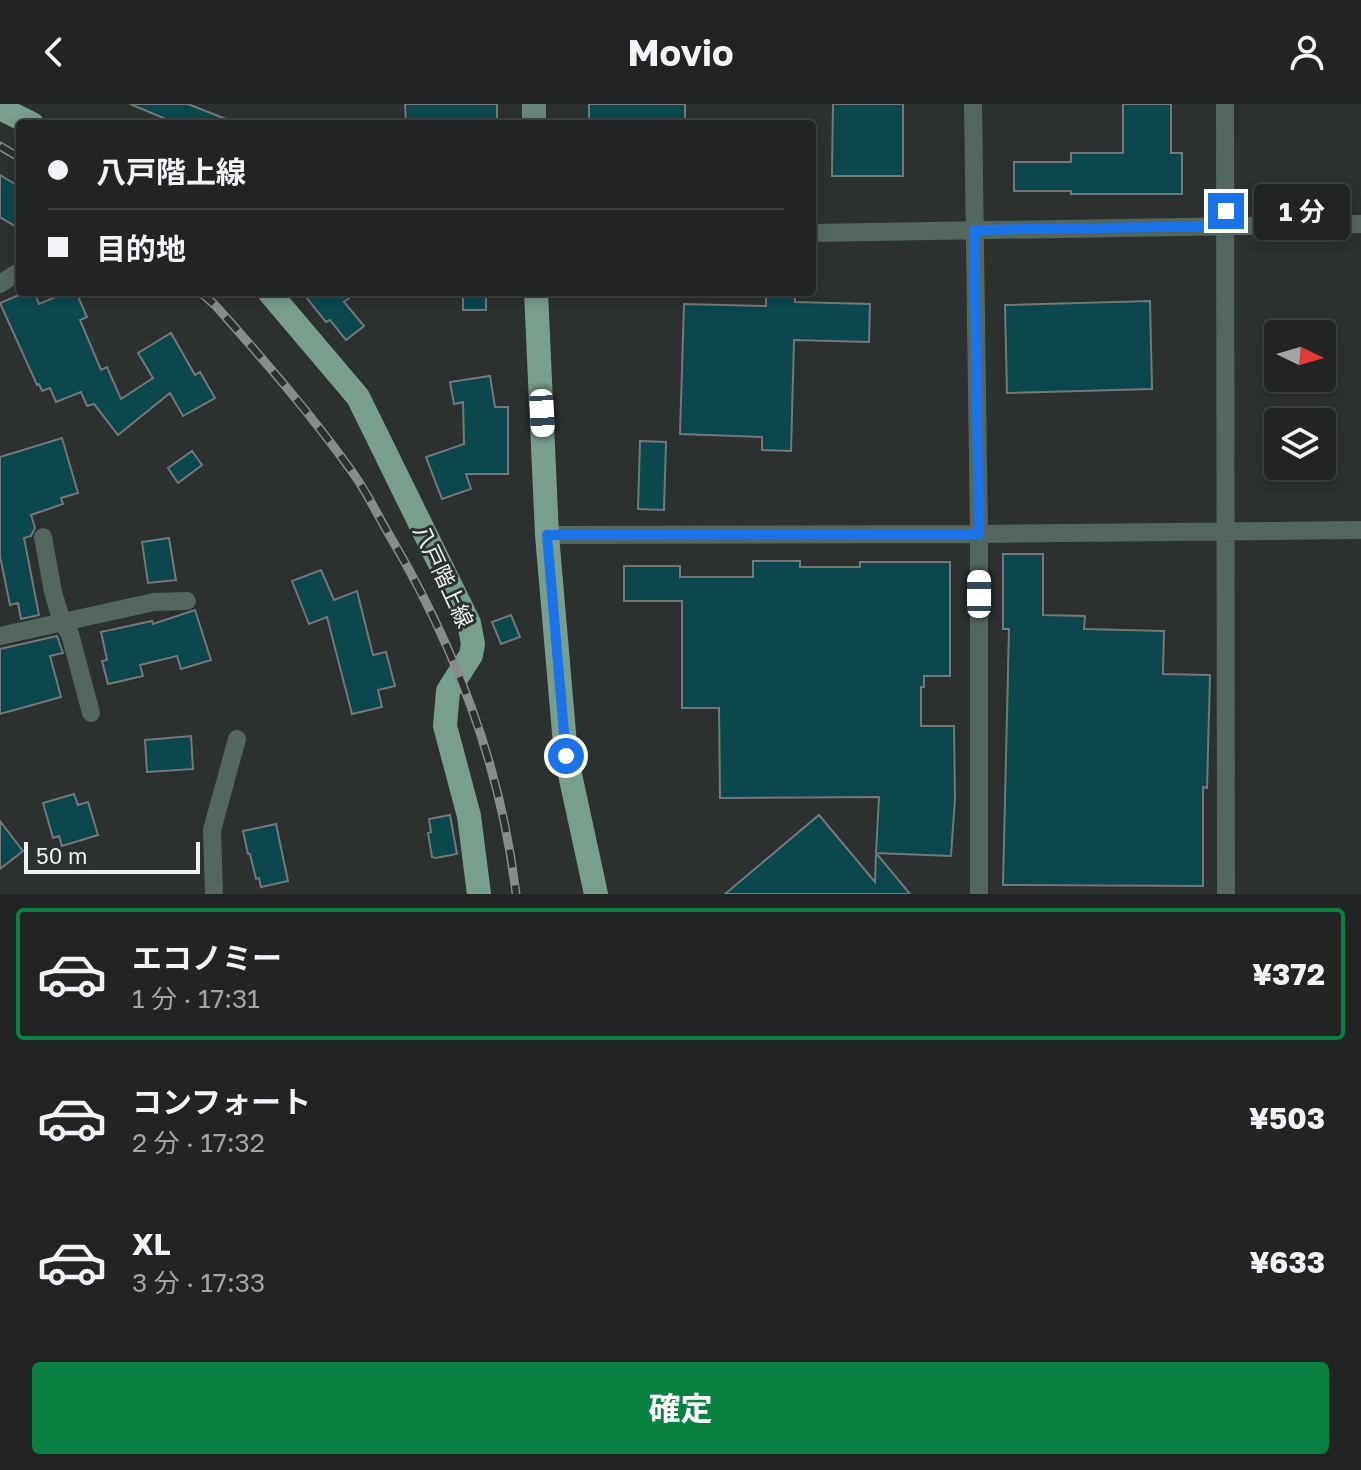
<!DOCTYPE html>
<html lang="ja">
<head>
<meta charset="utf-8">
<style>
  body { margin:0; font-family:"Golos Text","Noto Sans JP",sans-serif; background:#292c2b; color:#f1f3f6; height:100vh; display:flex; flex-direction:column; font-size:30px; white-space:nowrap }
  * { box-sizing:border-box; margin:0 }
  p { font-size:26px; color:#a2a4a6 }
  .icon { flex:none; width:44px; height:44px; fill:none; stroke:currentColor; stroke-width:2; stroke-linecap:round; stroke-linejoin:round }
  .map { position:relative; height:790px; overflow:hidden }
  .panel { display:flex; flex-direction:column; background:#212423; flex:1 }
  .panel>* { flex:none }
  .guide { position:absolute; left:16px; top:16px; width:800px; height:176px; border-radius:8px; box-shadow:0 4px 12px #0003,0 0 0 2px #3e4141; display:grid; align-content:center; height:176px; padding:0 32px; background:#212423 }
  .needle { width:52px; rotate:95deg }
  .tools { position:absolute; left:1264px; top:216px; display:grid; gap:16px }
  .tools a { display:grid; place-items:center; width:72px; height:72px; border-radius:8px; background:#212423; box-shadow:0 4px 12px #0003,0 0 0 2px #3e4141; font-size:40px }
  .scale { position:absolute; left:24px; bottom:20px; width:176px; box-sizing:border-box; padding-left:8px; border:4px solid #f0f2f2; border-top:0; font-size:22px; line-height:28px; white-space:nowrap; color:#f0f2f2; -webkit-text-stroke:6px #2c302f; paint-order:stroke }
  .end { position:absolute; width:36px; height:36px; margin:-18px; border:10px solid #1a73e8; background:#fff; box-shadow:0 0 0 4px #fff }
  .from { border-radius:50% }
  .bubble { position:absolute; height:56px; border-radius:8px; background:#212423; box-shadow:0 4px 12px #0003,0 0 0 2px #3e4141; font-size:26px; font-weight:700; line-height:56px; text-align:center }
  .car { position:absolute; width:24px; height:48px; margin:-24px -12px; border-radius:10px; box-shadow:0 0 6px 2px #0007; background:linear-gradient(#fff 24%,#345 0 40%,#fff 0 76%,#345 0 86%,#fff 0) }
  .guide b { display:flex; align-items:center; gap:28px; height:76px; font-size:30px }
  .guide b+b { border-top:2px solid #3e4141 }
  .guide i { width:20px; height:20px; background:#f1f3f6 }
  ul { padding:14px 0 0; list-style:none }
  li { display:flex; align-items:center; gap:24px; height:132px; margin:0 16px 12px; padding:0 16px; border:4px solid transparent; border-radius:8px }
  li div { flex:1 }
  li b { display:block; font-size:30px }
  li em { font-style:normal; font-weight:700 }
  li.active { border-color:#0b8043 }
  li>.icon { width:72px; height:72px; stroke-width:1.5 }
  .button { display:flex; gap:16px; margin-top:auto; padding:16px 32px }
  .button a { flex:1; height:92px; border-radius:8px; background:#0b8043; color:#fff; font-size:32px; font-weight:700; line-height:92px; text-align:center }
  header { display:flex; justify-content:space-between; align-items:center; height:104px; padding:0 32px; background:#212423; font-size:36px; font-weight:700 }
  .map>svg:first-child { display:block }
  .building { fill:#0c474e; stroke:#747878; stroke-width:2 }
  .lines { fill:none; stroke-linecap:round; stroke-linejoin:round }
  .street { stroke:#54675e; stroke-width:18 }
  .secondary { stroke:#698679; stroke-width:24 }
  .primary { stroke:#789e8d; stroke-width:24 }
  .rail-casing { stroke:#898c8c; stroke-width:9 }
  .rail { stroke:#2c302f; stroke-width:6; stroke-dasharray:18; stroke-linecap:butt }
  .route { stroke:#1a73e8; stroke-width:10 }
  .labels { text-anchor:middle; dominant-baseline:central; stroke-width:6; stroke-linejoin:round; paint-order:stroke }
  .street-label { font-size:22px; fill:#f0f2f2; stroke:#2c302f }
</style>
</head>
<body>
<header><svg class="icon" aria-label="back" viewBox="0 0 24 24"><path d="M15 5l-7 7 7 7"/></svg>Movio<svg class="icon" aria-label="person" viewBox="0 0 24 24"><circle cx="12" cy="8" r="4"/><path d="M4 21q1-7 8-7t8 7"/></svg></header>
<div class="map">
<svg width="1361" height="790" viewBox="0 0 1361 790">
  <rect width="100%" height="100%" fill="#2c302f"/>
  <path class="building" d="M130,0H188L236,19L178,20Z
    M405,0H497V20H406Z
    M589,0H685V20H589Z
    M833,0H903V72H832Z
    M1123,0H1171V49H1182V90H1071V87H1014V58H1071V49H1123Z
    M0,71L20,83V125L0,113Z
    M26,188H34L39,200L68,188H76L87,213L80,216L101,266L107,263L121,295L153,274L138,249L171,229L195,271L200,268L215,294L183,312L170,289L118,331L94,300L87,302L81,288L56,298L50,284L42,287L39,280L37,281L0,199Z
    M302,188H357L344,198L364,222L346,236L330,216L326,218Z
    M463,188H486V206H463Z
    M766,188H795V198L870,200L869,238L794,236L791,347L762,346V333L680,330L684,200L766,202Z
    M1150,197L1152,285L1007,289L1005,201Z
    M490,272L495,303H508V370H466L471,385L442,395L426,353L464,340L463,298L454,300L450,278Z
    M62,334L78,389L61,394L63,400L31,411L35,424L31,432L24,434L39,511L21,515L18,499L10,501L0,452V353Z
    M640,337L666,338L664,406L638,405Z
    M192,347L202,361L178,379L168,364Z
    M169,434L176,476L148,479L142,438Z
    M1003,450H1043V511L1085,512L1084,525L1164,527L1163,570L1210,571L1207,684L1203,683V782L1003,781L1009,525H1003Z
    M753,457H800V463H860V458H950V572H924V583H921V622H954L955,694L951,752L876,749L879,693L720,694L719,604H682V497H624V462H680V473H753Z
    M321,466L334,496L357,487L373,551L386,548L395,582L378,586L382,603L352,610L327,513L309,520L292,477Z
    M195,506L211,556L181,565L177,552L140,561L143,572L108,580L102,557L107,556L101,528L152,517L153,520Z
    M511,511L520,533L501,540L492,518Z
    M57,532L63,549L50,552L61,593L0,610V545Z
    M191,632L193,665L147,668L145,636Z
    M74,690L78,701L88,698L98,731L62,742L59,732L53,734L43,699Z
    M450,711L457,750L435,754L432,753L428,729L431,728L429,715Z
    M819,711L875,778L876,749L910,790H725Z
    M0,717L23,747L0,765Z
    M276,720L288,777L261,783L259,774L256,775L250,750H248L243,727Z"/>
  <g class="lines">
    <path class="street" d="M973,0L979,430V790
      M1225,0L1226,790
      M812,129L1361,120
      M0,180L20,167
      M547,431L979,430L1361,426
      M43,433L53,488L62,518L70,530L91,609
      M0,532L154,498L187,497
      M214,790L212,726L237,635"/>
    <path class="secondary" d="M534,20V0"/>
    <path class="primary" d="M0,4L32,20
      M269,188L358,293L469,519L473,540L471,551L448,587L445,622L469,712L479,790
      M536,188L547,431L566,652L596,790"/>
    <defs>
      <path id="rail" d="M0,42L20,54
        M200,188L215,201C263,255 311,310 353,369C366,387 376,408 387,427C453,538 501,661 516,790"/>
    </defs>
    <use href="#rail" class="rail-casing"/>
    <use href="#rail" class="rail"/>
  </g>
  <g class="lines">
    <path class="route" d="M566,652L547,431L979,430L974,126L1226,122V107"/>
  </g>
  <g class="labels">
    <g class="street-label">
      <text transform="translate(444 472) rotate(65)">八戸階上線</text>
    </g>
  </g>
</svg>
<div class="tools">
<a><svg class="needle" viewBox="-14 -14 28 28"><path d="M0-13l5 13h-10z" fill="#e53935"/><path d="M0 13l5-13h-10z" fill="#a2a4a6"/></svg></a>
<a><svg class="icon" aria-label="layers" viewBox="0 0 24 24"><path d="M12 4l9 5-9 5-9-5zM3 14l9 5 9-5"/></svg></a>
</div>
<div class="scale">50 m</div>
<i class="end from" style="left:566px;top:652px"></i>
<i class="end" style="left:1226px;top:107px"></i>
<div class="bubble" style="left:1254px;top:80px;width:96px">1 分</div>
<i class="car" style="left:542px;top:309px;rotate:177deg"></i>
<i class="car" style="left:979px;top:490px;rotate:0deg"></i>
<div class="guide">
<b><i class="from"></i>八戸階上線</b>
<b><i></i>目的地</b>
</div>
</div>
<section class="panel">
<ul>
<li class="active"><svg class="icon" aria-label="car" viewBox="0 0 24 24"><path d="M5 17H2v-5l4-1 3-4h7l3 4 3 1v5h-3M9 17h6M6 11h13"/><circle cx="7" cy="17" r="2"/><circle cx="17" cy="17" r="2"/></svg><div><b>エコノミー</b><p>1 分 · 17:31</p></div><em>¥372</em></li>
<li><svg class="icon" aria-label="car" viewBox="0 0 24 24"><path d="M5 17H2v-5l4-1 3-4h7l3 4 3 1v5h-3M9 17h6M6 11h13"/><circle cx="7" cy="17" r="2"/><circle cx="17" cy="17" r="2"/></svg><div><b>コンフォート</b><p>2 分 · 17:32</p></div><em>¥503</em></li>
<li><svg class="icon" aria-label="car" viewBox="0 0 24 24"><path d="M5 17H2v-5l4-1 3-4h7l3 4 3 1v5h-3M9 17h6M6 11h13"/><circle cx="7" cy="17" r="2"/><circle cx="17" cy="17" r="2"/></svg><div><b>XL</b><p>3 分 · 17:33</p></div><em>¥633</em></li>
</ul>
<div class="button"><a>確定</a></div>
</section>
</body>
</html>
